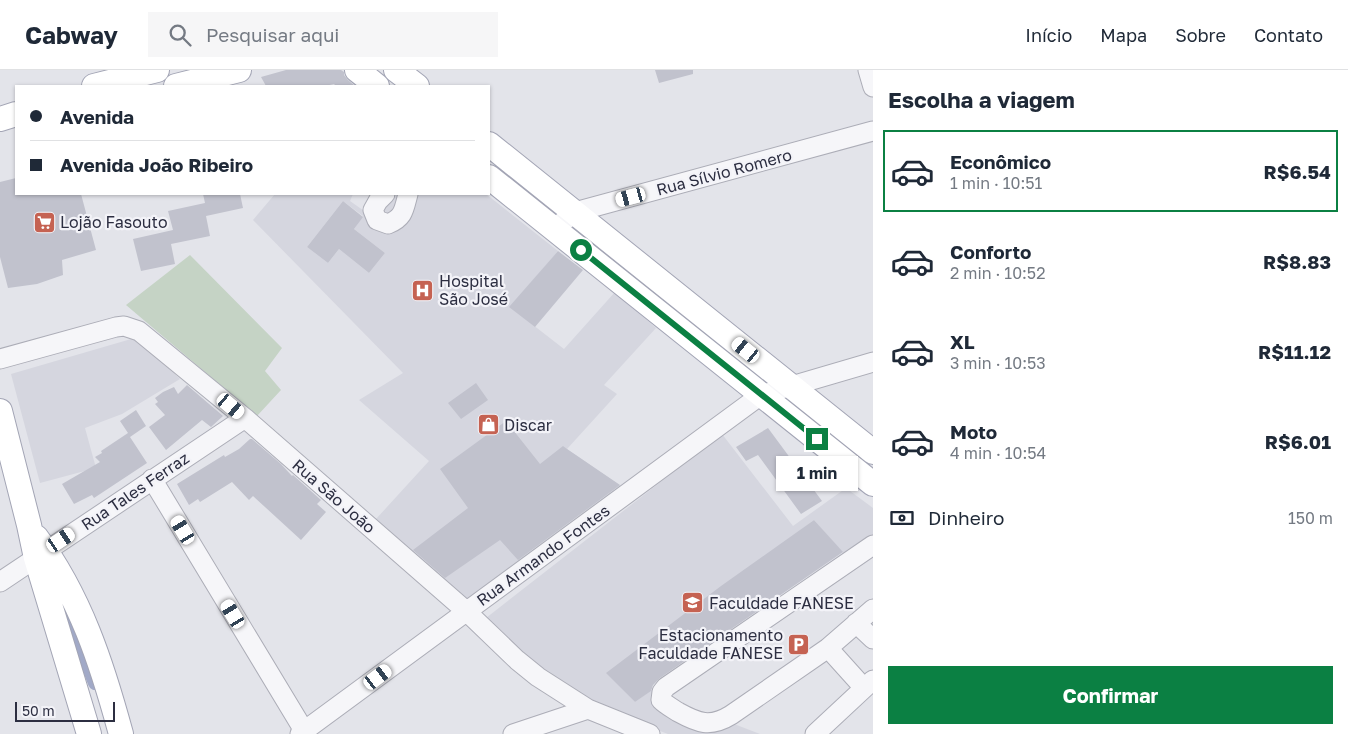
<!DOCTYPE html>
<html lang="pt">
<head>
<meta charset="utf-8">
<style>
  body { margin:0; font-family:"Golos Text",sans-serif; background:#f6f6f7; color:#1f2937; height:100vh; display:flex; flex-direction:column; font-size:19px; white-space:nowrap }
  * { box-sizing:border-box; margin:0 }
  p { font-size:16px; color:#747a83 }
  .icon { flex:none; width:28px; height:28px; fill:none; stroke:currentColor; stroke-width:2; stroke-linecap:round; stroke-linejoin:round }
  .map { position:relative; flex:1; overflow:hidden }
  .panel { display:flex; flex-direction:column; background:#fff; width:475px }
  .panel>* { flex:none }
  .hud { position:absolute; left:15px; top:15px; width:475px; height:110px; border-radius:0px; box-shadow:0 1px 4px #0004; display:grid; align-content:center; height:110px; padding:0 15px; background:#fff }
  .scale { position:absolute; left:15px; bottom:12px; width:100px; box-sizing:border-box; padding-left:5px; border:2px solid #2c2e41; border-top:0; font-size:14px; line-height:18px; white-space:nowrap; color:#2c2e41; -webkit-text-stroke:4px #f3f3f8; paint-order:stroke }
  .end { position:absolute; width:22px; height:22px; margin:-11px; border:6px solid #0b8043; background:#fff; box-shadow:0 0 0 2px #fff }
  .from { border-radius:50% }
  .bubble { position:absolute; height:35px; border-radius:0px; background:#fff; box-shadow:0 1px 4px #0004; font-size:16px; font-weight:700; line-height:35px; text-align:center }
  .car { position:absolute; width:15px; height:30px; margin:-15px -8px; border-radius:6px; box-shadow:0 0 4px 1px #0007; background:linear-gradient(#fff 24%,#345 0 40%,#fff 0 76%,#345 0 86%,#fff 0) }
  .hud b { display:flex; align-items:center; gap:18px; height:48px; font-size:19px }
  .hud b+b { border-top:1px solid #e0e1e3 }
  .hud i { width:12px; height:12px; background:#1f2937 }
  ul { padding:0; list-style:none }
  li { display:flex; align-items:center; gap:15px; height:82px; margin:0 10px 8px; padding:0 5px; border:2px solid transparent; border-radius:0px }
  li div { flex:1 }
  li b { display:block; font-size:19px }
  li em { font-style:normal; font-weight:700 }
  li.current { border-color:#0b8043 }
  li>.icon { width:45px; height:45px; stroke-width:1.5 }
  h2 { padding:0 15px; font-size:22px; line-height:60px }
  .pay { display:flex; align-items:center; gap:12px; height:55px; padding:0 15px; font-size:19px }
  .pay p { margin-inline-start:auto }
  .primary-button { display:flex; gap:10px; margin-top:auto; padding:10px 15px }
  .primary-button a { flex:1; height:58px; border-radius:0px; background:#0b8043; color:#fff; font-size:20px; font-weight:700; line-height:58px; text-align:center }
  header { display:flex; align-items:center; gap:30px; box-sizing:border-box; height:70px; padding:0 25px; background:#fff; border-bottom:1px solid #e0e1e3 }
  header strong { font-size:24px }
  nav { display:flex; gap:28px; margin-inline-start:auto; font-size:18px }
  .search { width:350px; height:45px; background:#f6f6f7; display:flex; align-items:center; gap:12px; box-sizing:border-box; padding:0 18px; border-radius:0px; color:#747a83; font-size:19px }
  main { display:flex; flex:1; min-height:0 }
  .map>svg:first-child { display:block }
  .built { fill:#d5d6df; fill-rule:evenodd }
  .green { fill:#c5d3c5 }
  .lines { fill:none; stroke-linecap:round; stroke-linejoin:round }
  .canal { stroke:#a1a9c7; stroke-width:14 }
  .building { fill:#c1c2cd }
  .minor-casing { stroke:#acadb7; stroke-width:21 }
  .major-casing { stroke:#a3a5b5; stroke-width:26 }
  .minor { stroke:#f6f6f9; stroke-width:19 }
  .major { stroke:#fff; stroke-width:24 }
  .route { stroke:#0b8043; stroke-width:6 }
  .labels { text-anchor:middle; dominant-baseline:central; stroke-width:4.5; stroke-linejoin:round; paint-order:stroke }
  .street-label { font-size:16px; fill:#2c2e41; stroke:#f3f3f8 }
  .poi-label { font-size:16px; fill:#2c2e41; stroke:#f3f3f8; text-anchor:start }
</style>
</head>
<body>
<header>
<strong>Cabway</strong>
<div class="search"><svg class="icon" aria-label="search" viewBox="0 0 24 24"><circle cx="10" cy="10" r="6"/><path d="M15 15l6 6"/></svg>Pesquisar aqui</div>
<nav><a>Início</a><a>Mapa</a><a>Sobre</a><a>Contato</a></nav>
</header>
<main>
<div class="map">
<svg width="873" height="664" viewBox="0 0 873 664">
  <rect width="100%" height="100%" fill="#e3e4ea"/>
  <path class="built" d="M275,124H353L350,131L367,143L381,124H486L558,181L510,237L564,279L615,222L656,258L604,315L617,324L567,379L625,419L468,530L376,449L429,391L359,330L403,303L253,150ZM343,131L363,146L354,159L385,183L369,203L339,179L328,193L307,177Z
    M138,267L180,309L122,344L85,358L96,398L40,413L11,304Z
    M722,364L793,456L846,418L873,438V469L659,625L760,664H668L636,652L568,621L539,601L486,548ZM814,450L843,483L635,632L607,603Z"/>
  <path class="green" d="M190,185L282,278L265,301L281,320L257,346L126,235Z"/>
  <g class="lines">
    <path class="canal" d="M66,540L95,613"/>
  </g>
  <path class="building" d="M286,0H341L344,2V5L348,10L355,16H336L334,14L325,16H266L261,7Z
    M655,0H693V4L659,13Z
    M16,108V124H81L96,180L62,190L63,205L37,214L8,218L0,187V112Z
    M203,124H240L243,138L206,146L210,166L171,174L175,194L141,201L133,169L173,160L168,141L205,133Z
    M343,131L363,147L354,159L385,183L369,203L339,179L328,193L307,177Z
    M558,181L583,200L535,257L509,237Z
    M476,313L488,330L461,349L448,333Z
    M187,315L223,346L211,357L202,350L166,380L149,357L165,345L155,334L158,332L155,328L163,322L174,317L178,324Z
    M136,340L146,356L130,367L147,393L94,428L92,425L74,434L62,414L100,392L95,387L102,383L101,381L128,363L120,351Z
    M506,351L540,394L563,376L567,379L620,415L518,490L500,470L445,508L413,480L468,438L440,399Z
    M768,358L822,431L801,444L758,385L746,391L736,377Z
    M250,369H252L281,394L292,406L293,405L321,430L317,434L326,442L301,470L253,426L249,430L232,412L200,432L198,429L189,435L177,414L224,385L225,387L239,379Z
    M814,450L843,482L660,608L653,615L651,621L635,632L606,603L721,516Z"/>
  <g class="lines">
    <defs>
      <path id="minor" d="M868,0L873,17
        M385,124L378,131L373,140L377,150L388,154C404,148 404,139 408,124
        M554,159L575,142L873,61
        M0,289L116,257L124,256L139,261L245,348L466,541L517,590L538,607L588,639L650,664
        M152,409L306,664
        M873,475L666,617L662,622L661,630C666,635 672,638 678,642C698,653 710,658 731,645L828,578L873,539
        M0,512L245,348
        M856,553L873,569
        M828,578L864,618
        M300,664L761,325L873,292
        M513,664L588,639
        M815,664L873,610"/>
      <path id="major" d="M357,0L377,16
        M396,0L417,16
        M94,16L157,0
        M176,16L239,0
        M0,49L16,44
        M489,74L873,382
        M489,107L873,414
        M0,341L29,455L36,488L89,664
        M36,467C80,526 102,594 121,664"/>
    </defs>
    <use href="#minor" class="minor-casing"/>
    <use href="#major" class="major-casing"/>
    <use href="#minor" class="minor"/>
    <use href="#major" class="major"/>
  </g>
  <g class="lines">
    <path class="route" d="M581,180L817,369"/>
  </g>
  <defs>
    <symbol id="supermarket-square" viewBox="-11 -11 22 22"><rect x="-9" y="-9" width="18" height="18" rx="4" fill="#c56252" stroke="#f3f3f8"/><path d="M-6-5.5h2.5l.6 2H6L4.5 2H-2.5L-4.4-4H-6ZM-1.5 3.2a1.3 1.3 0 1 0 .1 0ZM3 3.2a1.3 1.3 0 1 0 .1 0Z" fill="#fff"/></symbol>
    <symbol id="hospital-square" viewBox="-11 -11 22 22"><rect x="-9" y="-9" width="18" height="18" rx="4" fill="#c56252" stroke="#f3f3f8"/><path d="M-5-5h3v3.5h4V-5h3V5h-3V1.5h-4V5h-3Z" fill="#fff"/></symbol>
    <symbol id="shop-square" viewBox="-11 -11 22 22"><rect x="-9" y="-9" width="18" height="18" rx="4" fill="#c56252" stroke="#f3f3f8"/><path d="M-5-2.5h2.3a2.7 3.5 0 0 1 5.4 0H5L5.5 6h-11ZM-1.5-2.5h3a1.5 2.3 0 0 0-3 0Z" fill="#fff"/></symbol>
    <symbol id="university-square" viewBox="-11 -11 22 22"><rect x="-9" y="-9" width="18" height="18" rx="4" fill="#c56252" stroke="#f3f3f8"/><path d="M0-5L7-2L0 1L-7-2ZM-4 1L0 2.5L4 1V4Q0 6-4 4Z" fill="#fff"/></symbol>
    <symbol id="parking-square" viewBox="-11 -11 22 22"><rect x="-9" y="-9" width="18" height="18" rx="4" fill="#c56252" stroke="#f3f3f8"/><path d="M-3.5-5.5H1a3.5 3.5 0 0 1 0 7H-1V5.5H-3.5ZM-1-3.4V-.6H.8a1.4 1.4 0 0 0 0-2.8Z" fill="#fff"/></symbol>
  </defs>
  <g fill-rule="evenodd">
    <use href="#supermarket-square" x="32" y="140" width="25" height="25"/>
    <use href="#hospital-square" x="410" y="208" width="25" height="25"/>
    <use href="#shop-square" x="476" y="342" width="25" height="25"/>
    <use href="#university-square" x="680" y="520" width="25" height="25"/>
    <use href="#parking-square" x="786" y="562" width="25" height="25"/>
  </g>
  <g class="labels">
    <g class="street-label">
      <text transform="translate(724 102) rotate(-15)">Rua Sílvio Romero</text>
      <text transform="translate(135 421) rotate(-34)">Rua Tales Ferraz</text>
      <text transform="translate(334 426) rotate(41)">Rua São João</text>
      <text transform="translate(543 485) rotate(-36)">Rua Armando Fontes</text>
    </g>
    <g class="poi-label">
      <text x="60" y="152">Lojão Fasouto</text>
      <text x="439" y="211">Hospital<tspan x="439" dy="18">São José</tspan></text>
      <text x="504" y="355">Discar</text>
      <text x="709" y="533">Faculdade FANESE</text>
      <text x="783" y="565" text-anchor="end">Estacionamento<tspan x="783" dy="18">Faculdade FANESE</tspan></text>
    </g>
  </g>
</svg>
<div class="scale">50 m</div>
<i class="end from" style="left:581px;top:180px"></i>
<i class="end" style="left:817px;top:369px"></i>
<div class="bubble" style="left:776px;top:386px;width:82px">1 min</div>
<i class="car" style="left:631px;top:127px;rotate:255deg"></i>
<i class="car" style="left:746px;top:280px;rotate:309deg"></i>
<i class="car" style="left:231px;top:336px;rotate:130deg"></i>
<i class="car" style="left:183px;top:460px;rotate:329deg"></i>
<i class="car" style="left:61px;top:470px;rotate:56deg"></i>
<i class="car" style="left:233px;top:544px;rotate:329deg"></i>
<i class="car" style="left:378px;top:607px;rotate:53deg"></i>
<div class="hud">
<b><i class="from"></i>Avenida</b>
<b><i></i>Avenida João Ribeiro</b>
</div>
</div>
<section class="panel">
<h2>Escolha a viagem</h2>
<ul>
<li class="current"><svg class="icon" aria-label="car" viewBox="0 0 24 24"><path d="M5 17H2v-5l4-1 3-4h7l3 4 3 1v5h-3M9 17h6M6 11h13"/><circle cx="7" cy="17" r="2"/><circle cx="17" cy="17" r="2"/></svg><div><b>Econômico</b><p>1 min · 10:51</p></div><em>R$6.54</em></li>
<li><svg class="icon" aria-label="car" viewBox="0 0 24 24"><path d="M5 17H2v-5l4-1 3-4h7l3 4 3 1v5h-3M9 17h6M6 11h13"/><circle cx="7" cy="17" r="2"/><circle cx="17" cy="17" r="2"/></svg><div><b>Conforto</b><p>2 min · 10:52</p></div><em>R$8.83</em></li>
<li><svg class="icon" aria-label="car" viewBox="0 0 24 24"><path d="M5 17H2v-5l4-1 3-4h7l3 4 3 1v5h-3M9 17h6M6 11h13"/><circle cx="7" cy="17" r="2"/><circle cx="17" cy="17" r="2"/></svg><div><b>XL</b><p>3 min · 10:53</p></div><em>R$11.12</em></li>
<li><svg class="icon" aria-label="car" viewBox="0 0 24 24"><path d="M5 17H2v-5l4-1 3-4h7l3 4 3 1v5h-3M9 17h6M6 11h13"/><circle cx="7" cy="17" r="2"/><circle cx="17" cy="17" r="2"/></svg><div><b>Moto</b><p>4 min · 10:54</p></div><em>R$6.01</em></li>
</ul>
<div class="pay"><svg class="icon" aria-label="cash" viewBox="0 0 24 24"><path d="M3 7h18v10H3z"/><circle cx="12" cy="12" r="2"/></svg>Dinheiro<p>150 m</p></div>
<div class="primary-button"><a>Confirmar</a></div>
</section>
</main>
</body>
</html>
